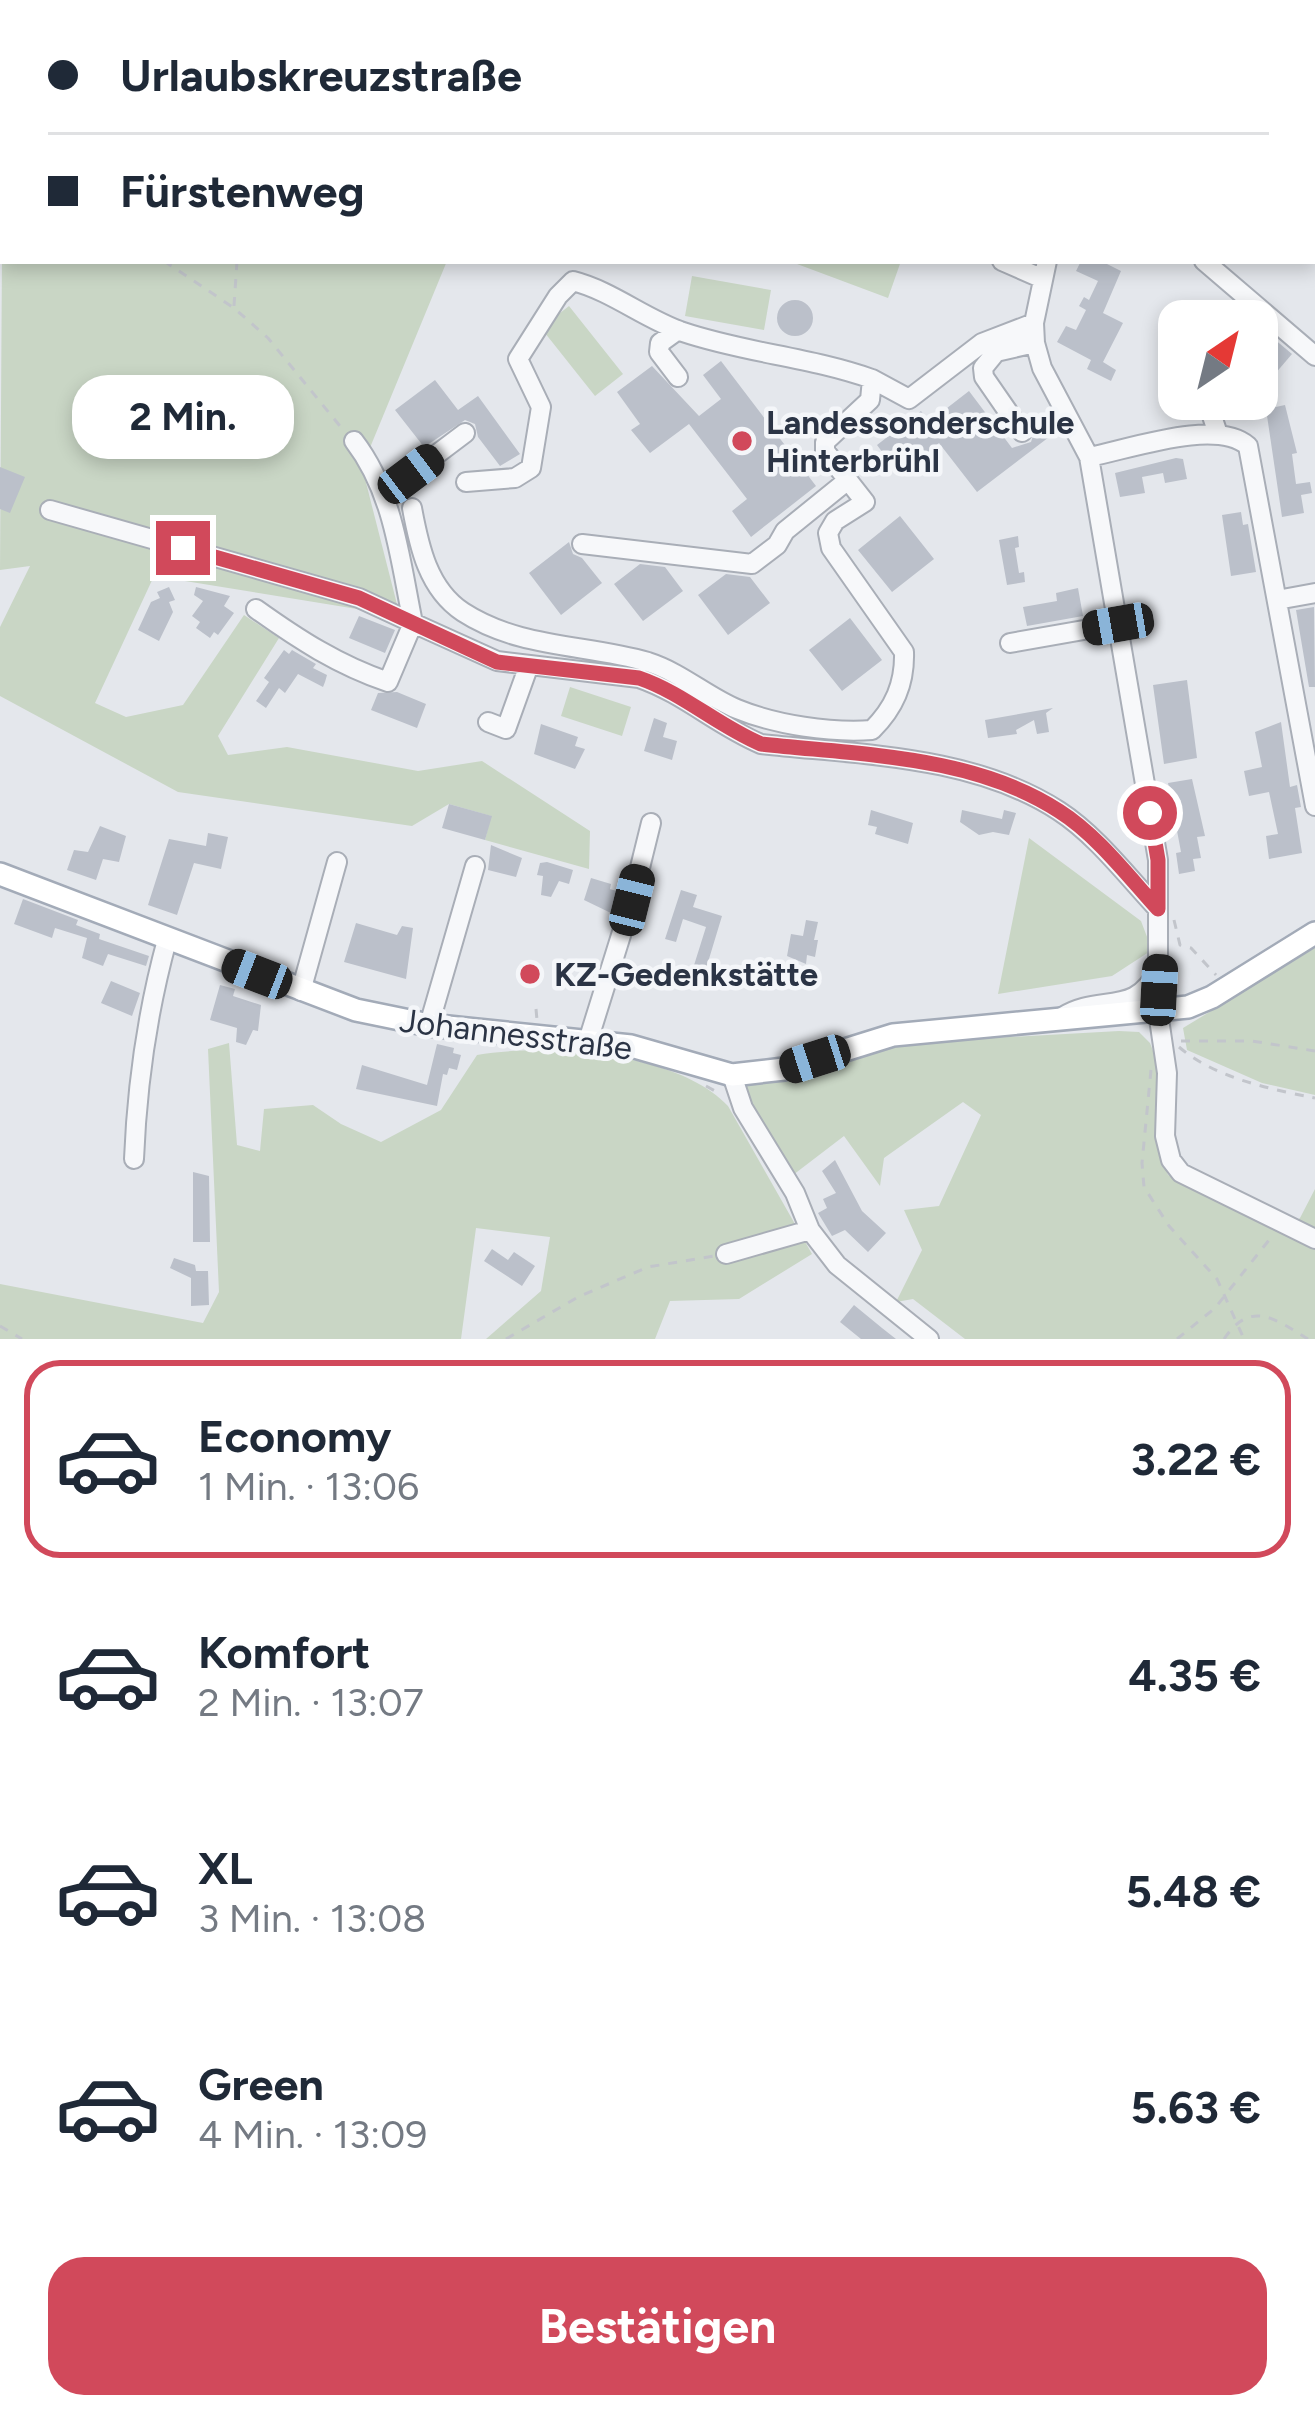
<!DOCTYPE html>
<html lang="de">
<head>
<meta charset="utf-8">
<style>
  body { margin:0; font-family:Figtree,sans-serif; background:#f6f6f7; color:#1f2937; height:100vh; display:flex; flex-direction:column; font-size:45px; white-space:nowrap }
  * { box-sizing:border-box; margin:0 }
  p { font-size:39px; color:#747a83 }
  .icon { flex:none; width:66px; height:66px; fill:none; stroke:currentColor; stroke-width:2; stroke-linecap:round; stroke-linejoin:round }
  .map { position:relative; height:1339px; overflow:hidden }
  .panel { display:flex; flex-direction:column; background:#fff; flex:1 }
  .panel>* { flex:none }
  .hud { position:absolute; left:0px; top:0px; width:1317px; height:264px; box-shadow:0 6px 18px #0003; display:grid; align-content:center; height:264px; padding:0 48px; background:#fff }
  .needle { width:78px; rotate:35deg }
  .controls { position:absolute; left:1158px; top:300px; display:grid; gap:24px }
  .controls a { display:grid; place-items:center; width:120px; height:120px; border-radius:24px; background:#fff; box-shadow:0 6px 18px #0003; font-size:60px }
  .end { position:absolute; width:54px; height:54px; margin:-27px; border:15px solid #d1495b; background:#fff; box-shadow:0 0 0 6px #fff }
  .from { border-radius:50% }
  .bubble { position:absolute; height:84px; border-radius:36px; background:#fff; box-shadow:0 6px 18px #0003; font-size:39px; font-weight:700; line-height:84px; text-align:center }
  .car { position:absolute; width:36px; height:72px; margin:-36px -18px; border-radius:15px; box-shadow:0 0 9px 3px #0007; background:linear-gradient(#222 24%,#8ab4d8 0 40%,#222 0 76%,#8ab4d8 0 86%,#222 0) }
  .hud b { display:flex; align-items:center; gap:42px; height:114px; font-size:45px }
  .hud b+b { border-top:3px solid #e0e1e3 }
  .hud i { width:30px; height:30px; background:#1f2937 }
  ul { padding:21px 0 0; list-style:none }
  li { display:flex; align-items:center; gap:36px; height:198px; margin:0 24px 18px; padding:0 24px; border:6px solid transparent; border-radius:36px }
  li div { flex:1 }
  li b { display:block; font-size:45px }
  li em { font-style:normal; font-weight:700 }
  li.active { border-color:#d1495b }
  li>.icon { width:108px; height:108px; stroke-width:1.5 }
  .button { display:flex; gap:24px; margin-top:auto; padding:24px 48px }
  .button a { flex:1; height:138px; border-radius:36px; background:#d1495b; color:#fff; font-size:48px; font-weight:700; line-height:138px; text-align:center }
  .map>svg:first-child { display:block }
  .green { fill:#c9d6c5 }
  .building { fill:#bbc0ca }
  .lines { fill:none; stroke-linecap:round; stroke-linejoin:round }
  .minor-casing { stroke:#a9aeb7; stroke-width:22 }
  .major-casing { stroke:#a3abb8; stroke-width:26 }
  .path { stroke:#c2c5cb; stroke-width:3; stroke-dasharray:9 9; stroke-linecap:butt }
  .minor { stroke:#f7f8fa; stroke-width:18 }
  .major { stroke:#fff; stroke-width:21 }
  .route { stroke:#d1495b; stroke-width:15 }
  .poi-dot { fill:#d1495b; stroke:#f4f6f9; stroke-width:4.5 }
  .labels { text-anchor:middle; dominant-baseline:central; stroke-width:9; stroke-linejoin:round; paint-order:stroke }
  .poi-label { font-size:33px; font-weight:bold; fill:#2b3445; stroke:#f4f6f9; text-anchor:start }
  .street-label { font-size:33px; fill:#2b3445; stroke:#f4f6f9 }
</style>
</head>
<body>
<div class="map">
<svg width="1315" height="1339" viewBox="0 0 1315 1339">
  <rect width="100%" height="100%" fill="#e4e7ec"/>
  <path class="green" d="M3,94V261H447L362,467L400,616L154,576L95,703L126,717L183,705L244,615L279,638L218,736L228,755L287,747L418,771L482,761L590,831L589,869L485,840L491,816L449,804L412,826L178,792L0,696V627L30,566L0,570Z
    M789,261H901L888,298Z
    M692,276L771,290L764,330L685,316Z
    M569,306L623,374L595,396L541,328Z
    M570,687L631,707L622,736L561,716Z
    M1029,838L1141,921L1152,950L1112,976L998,994Z
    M1315,948V1095L1262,1083L1187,1050L1183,1028Z
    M1119,1031L1139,1032L1150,1043L1158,1064L1156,1138L1168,1175L1282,1233L1300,1218L1315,1189V1339H965L913,1299L896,1302L922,1250L904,1210L939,1206L981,1115L963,1102L884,1158L880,1186L844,1136L793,1175L749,1106L744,1086L809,1073L903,1043Z
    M229,1043L237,1145L260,1151L264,1109L313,1105L341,1124L381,1142L441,1110L477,1055C545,1043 678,1052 728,1106L812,1254L739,1299L670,1301L655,1339H486L541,1291L550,1237L476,1228L461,1339H0V1284L203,1323L219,1292L208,1049Z"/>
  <path class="building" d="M1081,261H1101L1121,271L1103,313L1123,323L1103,362L1116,370L1111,381L1087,369L1091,360L1057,342L1066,326L1076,330L1086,310L1079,306L1084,297L1089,300L1098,281L1076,271Z
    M777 318a18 18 0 1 1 36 0a18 18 0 1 1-36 0Z
    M1267,333L1292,354L1257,395V345Z
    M721,361L816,486L751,537L732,511L747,499L689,424L650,453L631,430L640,424L617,392L652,366L699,416L721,399L703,375Z
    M435,380L458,410L478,396L520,454L500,466L478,437L475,424L465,420L424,447L395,410Z
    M969,391L1012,448L1031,442L1035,430L1045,423L1053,434L977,492L939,443L900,476L877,445L921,411L929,422Z
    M1285,405L1297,453L1292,454L1296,484L1310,482L1312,493L1301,495L1304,513L1282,517L1266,409Z
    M1176,458L1183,459L1187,479L1165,483L1163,473L1142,477L1145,493L1120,497L1115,473Z
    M0,467L25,477L10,513L0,509Z
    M1241,512L1243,525L1248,524L1256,572L1231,576L1222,515Z
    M900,516L934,559L892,592L858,550Z
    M1018,536L1019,547L1015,548L1019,573L1024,572L1025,582L1007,585L999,540Z
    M569,542L573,554L582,558L602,583L561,615L529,573Z
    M640,564L665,567L683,591L643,621L614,584Z
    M726,574L750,577L770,603L728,635L698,595Z
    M169,587L175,600L169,602L173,612L159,641L138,630L151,602L160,598L157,592Z
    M196,587L230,596L224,606L234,613L218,635L214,632L210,638L196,628L200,622L192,616L203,601L194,595Z
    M1078,588L1083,616L1027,626L1023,607L1057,601L1056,593Z
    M1314,607L1315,687H1309L1296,610Z
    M359,616L395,630L385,653L349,638Z
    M850,618L882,660L842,691L809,650Z
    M284,650L289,654L292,650L316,664L313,668L327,675L325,682L323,687L298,674L285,693L279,688L266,708L256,701L269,682L264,678Z
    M1187,680L1197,758L1164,764L1153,685Z
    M397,692L426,704L417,728L371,710L378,693Z
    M1053,708L1046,713L1049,732L1037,734L1034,720L1016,730L1017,734L988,738L985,720Z
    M654,718L667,723L663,737L677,741L672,760L644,751Z
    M1281,722L1290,787L1297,785L1301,807L1295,808L1302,853L1269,859L1266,836L1278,834L1269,792L1249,796L1244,771L1262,767L1255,732Z
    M541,724L578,737L575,746L585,749L575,769L534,754Z
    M1192,779L1205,836L1197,837L1201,858L1193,859L1195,871L1179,874L1176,853L1181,852L1168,783Z
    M449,804L492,816L485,840L442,828Z
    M871,810L913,823L908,844L875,834L877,827L868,825Z
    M962,810L1002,819L1004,810L1016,813L1009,835L993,832L979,835L960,822Z
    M100,826L126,836L119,862L103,859L96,880L67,870L74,850L88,852Z
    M208,833L228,837L221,869L194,863L177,915L148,905L169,839L206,846Z
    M491,845L522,858L516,877L488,870Z
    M547,862L573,870L569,884L559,881L551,897L541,895L543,876L537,875L540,863Z
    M591,878L611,884L610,889L620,892L613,914L584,900Z
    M681,890L697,895L693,907L722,916L702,982L690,978L706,927L683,919L676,942L665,939Z
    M23,899L78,920L76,925L100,934L99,939L149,956L146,966L108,954L103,966L82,958L87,938L55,928L52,938L14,924Z
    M806,920L818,922L814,940H818L815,957L807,955L806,964L787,956L791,934L803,936Z
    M356,923L397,935L402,926L413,928L406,979L344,962Z
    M111,981L140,993L132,1016L101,1003Z
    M220,985L235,989L233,996L261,1005L258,1031L253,1030L246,1045L236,1042L237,1028L210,1020Z
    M437,1044L454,1048L453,1053L461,1055L457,1070L449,1068L447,1075L443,1074L437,1106L356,1089L362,1065L427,1085Z
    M835,1160L862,1211L886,1233L868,1252L845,1230L832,1236L818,1213L827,1208L823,1199L836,1193L822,1171Z
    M193,1172L209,1176L210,1242H193Z
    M492,1249L508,1260L514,1252L535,1266L522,1286L484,1261Z
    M174,1258L195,1265L196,1271H208L209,1305L191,1306V1278L170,1268Z
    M854,1305L882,1328L896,1339H861L840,1322Z"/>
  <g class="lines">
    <defs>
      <path id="minor" d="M199,0L213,3
        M857,0L863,3
        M35,3L36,0
        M241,3L242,0
        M429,3V0
        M1189,3L1193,0
        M0,53L3,52
        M1002,261L1043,279
        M1047,261L1034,323L1035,343L1042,368L1089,457L1158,860V1012L1167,1073L1165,1136L1171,1160L1181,1173L1315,1239
        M1204,261L1315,356
        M678,330L660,343L659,352L678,377
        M1211,399L1208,404L1217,431
        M1022,432L984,377L983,368L996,352L1035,343
        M354,441C394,493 400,560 413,623L497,661L639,678C683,693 718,726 761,744C860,755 973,755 1059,811C1096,835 1127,876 1158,909
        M1089,457C1130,449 1216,418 1248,446L1315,806
        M466,482L515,478L531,468L541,407L518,359L558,296L573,281C612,291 645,319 683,332C745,353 810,357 872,379
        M384,494L465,433
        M412,508C419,546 428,589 463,612C520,649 587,644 648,662C682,673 706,696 737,709C776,725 831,733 872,730C894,708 905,684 904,652L831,548L828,533L835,521L865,502L825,451V442L870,400L872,379L909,399L982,343L1034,323
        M50,510L359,598L413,623L388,682C338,665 298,639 256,609
        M582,544L752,564L777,545L785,531L848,480
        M1277,600L1315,593
        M1010,643L1118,624
        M488,722L506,729L529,665
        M301,991L337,862
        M1062,1017C1099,993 1136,1018 1158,969
        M429,1025L475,866
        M588,1041L632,900L651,823
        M732,1075L743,1108L795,1193L810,1230L837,1265L929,1339
        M134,1159C137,1084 147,1013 167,940
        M726,1254L810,1230"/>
      <path id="major" d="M0,874L356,1010L429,1025L631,1046L732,1075L784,1069L893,1035L1188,1007L1212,997L1315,933"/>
    </defs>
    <use href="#minor" class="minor-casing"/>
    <use href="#major" class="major-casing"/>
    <path class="path" d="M0,8L2,0
      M0,120L3,123
      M164,261L234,308L268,338L344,431
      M234,306L237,261
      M1174,920L1180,945L1191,948L1216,975
      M536,1009L537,1020
      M1181,1041H1252L1315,1051
      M1179,1047C1215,1078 1270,1089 1315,1098
      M1151,1070L1142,1163L1144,1187L1169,1226L1217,1279L1244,1339
      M706,1086L717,1092
      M0,1326L22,1339
      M506,1339L578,1297L648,1267L714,1256
      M1177,1339L1215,1308L1273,1235
      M1224,1339C1251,1299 1275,1319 1308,1339"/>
    <use href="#minor" class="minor"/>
    <use href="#major" class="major"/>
  </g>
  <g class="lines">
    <path class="route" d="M183,548L359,598L497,662L639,678C683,693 718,726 761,744C860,755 973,755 1059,811C1097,835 1128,876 1158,909V860L1150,813"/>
  </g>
  <g class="poi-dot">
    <circle cx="742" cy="441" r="12"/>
    <circle cx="530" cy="974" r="12"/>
  </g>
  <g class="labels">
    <g class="poi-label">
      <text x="766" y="422">Landessonderschule<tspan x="766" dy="38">Hinterbrühl</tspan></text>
      <text x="554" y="974">KZ-Gedenkstätte</text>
    </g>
    <g class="street-label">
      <text transform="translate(516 1034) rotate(7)">Johannesstraße</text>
    </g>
  </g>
</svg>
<div class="controls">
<a><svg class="needle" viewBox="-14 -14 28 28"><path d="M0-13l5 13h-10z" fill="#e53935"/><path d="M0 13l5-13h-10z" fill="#747a83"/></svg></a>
</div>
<i class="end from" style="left:1150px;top:813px"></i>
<i class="end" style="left:183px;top:548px"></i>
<div class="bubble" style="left:72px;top:375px;width:222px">2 Min.</div>
<i class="car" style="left:411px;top:474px;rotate:53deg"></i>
<i class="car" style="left:1118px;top:624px;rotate:260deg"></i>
<i class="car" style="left:632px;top:900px;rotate:14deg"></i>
<i class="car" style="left:257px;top:974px;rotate:291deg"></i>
<i class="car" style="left:1159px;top:990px;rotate:3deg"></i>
<i class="car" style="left:815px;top:1059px;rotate:252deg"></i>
<div class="hud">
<b><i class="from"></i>Urlaubskreuzstraße</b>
<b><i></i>Fürstenweg</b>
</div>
</div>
<section class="panel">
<ul>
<li class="active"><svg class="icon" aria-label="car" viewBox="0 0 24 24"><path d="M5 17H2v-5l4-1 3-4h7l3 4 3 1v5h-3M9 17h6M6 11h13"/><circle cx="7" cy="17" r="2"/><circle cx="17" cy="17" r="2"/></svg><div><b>Economy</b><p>1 Min. · 13:06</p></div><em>3.22 €</em></li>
<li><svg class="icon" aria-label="car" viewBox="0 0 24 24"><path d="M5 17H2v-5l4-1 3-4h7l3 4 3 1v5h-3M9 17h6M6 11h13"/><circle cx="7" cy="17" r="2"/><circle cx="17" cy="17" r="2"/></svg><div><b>Komfort</b><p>2 Min. · 13:07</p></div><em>4.35 €</em></li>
<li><svg class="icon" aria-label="car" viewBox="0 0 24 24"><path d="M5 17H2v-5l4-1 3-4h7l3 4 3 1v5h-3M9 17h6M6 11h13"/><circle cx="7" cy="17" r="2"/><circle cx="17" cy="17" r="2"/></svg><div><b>XL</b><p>3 Min. · 13:08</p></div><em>5.48 €</em></li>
<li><svg class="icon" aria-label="car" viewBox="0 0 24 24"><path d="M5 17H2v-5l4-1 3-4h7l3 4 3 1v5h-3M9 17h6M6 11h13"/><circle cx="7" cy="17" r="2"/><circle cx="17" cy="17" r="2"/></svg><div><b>Green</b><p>4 Min. · 13:09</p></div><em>5.63 €</em></li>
</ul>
<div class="button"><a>Bestätigen</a></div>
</section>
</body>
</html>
